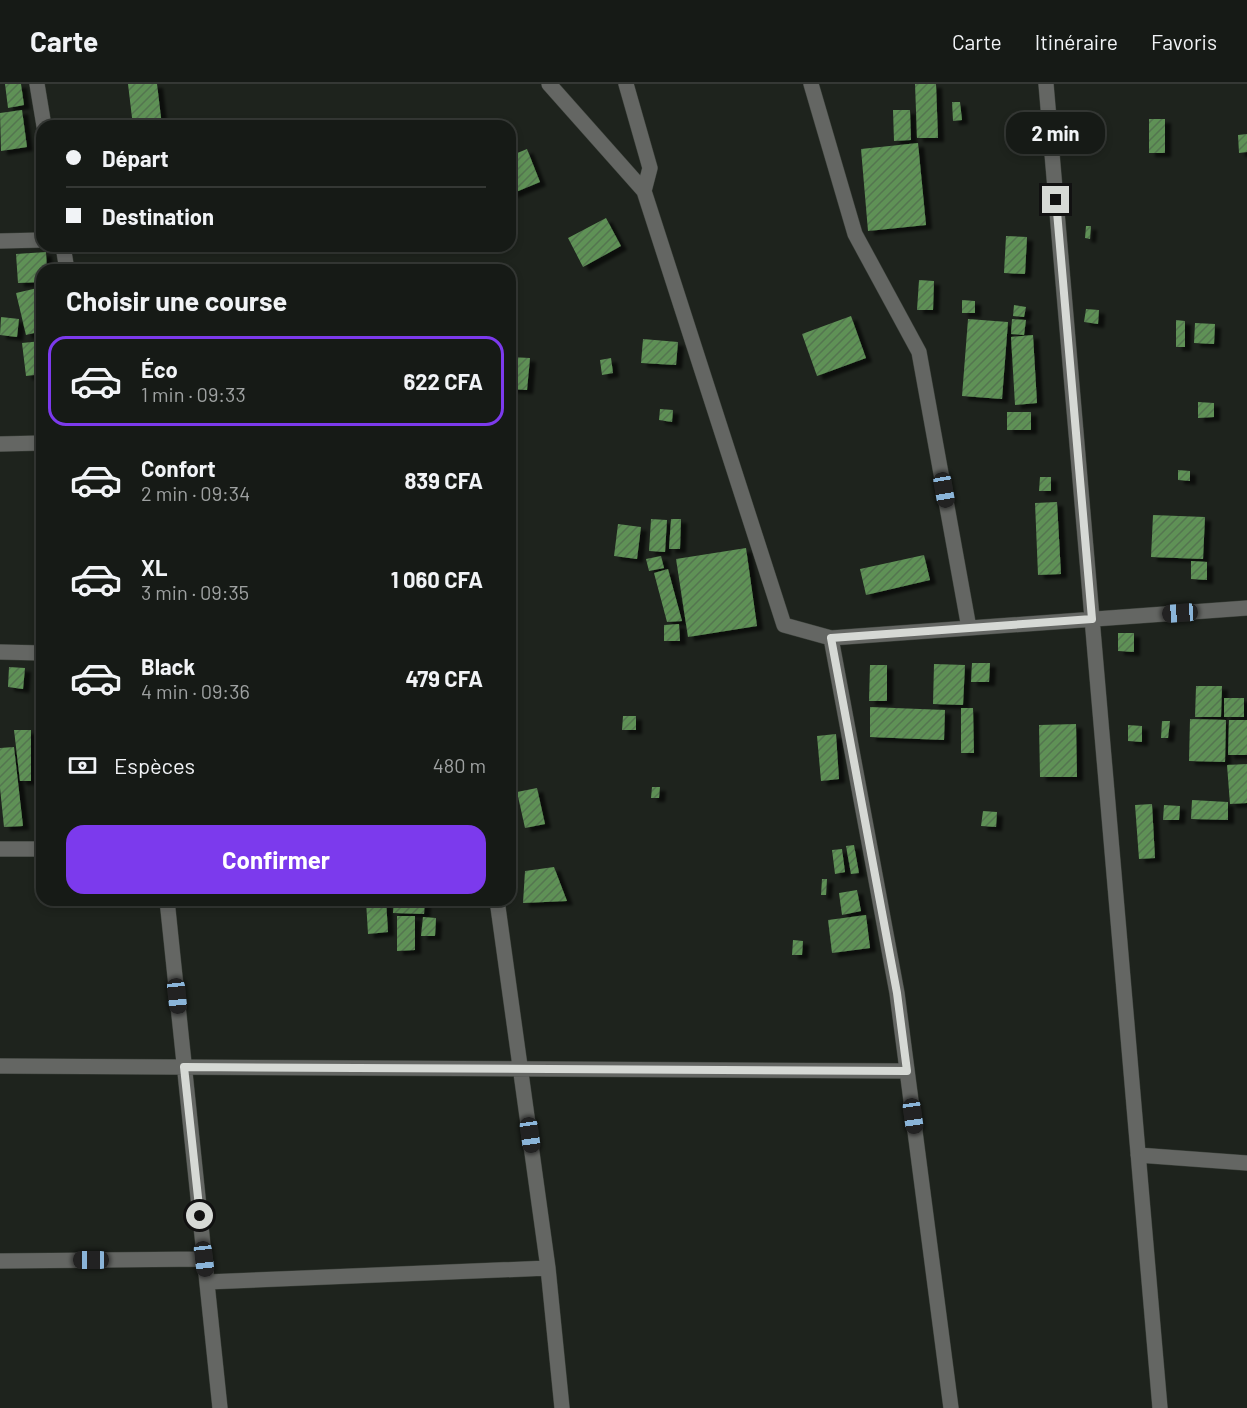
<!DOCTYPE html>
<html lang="fr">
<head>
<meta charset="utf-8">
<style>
  body { margin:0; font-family:Barlow,sans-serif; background:#1f231f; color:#f1f3f6; height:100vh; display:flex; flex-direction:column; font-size:22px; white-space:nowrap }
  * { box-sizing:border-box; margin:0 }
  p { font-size:20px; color:#9ea1a1 }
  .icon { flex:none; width:33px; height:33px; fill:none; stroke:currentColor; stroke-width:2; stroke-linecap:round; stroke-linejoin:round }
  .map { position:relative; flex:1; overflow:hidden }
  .side { position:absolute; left:36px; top:180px; width:480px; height:642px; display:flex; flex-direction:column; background:#161a16; border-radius:18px; box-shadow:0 3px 9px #0003,0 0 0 2px #353835 }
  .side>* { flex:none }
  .guide { position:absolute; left:36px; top:36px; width:480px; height:132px; border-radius:18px; box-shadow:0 3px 9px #0003,0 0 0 2px #353835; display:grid; align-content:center; height:132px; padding:0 30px; background:#161a16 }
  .end { position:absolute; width:27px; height:27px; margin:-14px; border:8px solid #d6d9d5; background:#111; box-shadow:0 0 0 3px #111 }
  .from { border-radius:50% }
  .bubble { position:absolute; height:42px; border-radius:18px; background:#161a16; box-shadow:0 3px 9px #0003,0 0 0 2px #353835; font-size:20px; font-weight:700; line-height:42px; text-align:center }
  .car { position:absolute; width:18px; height:36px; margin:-18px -9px; border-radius:8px; box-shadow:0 0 4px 2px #0007; background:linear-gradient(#222 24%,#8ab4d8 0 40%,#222 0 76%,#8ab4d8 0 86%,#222 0) }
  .guide b { display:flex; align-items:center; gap:21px; height:57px; font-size:22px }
  .guide b+b { border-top:2px solid #353835 }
  .guide i { width:15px; height:15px; background:#f1f3f6 }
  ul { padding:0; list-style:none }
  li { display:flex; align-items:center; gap:18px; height:90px; margin:0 12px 9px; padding:0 18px; border:3px solid transparent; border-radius:18px }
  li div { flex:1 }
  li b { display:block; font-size:22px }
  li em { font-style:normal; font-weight:700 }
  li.active { border-color:#7c3aed }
  li>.icon { width:54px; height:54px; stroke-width:1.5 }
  h2 { padding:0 30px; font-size:27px; line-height:72px }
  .pay { display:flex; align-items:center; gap:15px; height:66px; padding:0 30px; font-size:22px }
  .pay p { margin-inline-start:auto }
  .cta { display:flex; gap:12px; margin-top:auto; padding:12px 30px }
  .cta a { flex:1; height:69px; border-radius:18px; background:#7c3aed; color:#fff; font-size:24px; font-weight:700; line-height:69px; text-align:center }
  header { display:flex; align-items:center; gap:36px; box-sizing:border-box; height:84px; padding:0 30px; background:#161a16; border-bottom:2px solid #353835 }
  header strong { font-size:28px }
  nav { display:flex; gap:33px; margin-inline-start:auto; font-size:21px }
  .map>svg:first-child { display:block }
  .building { fill:url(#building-hatch); filter:url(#shadow) }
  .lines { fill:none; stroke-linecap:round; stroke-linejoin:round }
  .minor-casing { stroke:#3b403a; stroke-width:16 }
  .minor { stroke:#646663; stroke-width:15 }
  .route { stroke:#d6d9d5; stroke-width:8 }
</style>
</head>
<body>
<header>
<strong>Carte</strong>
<nav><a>Carte</a><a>Itinéraire</a><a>Favoris</a></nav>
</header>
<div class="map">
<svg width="1247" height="1324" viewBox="0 0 1247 1324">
  <defs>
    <pattern id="building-hatch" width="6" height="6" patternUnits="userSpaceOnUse" patternTransform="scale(1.5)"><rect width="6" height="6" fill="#5f9157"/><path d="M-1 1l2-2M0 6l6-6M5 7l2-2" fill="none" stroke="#54754f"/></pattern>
    <filter id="shadow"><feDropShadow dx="6" dy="4" stdDeviation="1.5" flood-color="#0009"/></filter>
  </defs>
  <rect width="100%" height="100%" fill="#1e231d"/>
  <path class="building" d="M5,0H21L24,21L8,24Z
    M128,0H157L162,42H133Z
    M915,0H936L938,54H917Z
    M952,18H960L962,36L953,37Z
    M22,26L27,63L1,67L0,29Z
    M893,26H910L911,56L894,57Z
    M1149,35H1165V69H1149Z
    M1247,50V68L1239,69L1238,51Z
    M918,59L926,141L868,147L861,65Z
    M527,65L540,98L511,110L510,72Z
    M606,134L621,162L583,183L568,154Z
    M1086,142H1091L1090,155L1085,154Z
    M1006,152L1027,153L1025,190L1004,189Z
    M46,168L47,186H42V198L18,199L16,170Z
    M919,196L934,197L933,226H917Z
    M42,203V247L26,251L16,209Z
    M962,216L975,217V229H962Z
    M1014,221L1026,223L1024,233L1013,232Z
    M1086,225L1099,226L1098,240L1084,238Z
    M851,232L866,274L817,292L802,250Z
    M1,233L19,235L17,253L0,251Z
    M968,235L1008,238L1002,315L962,312Z
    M1012,235L1026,236L1024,251L1011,250Z
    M1176,236L1185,237V263H1176Z
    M1195,239L1215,240L1214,260L1194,259Z
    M1033,251L1037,319L1015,321L1011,253Z
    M643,255L678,258L676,281L641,279Z
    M42,257V290L26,292L22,259Z
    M510,273L530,274L527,306L510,305Z
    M611,274L613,289L602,291L600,276Z
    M1198,318L1214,319V333L1198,334Z
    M660,325L673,326L672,338L659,336Z
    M1007,328H1031V346H1007Z
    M1178,386L1190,387V397L1178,396Z
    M1040,393H1051V407H1039Z
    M1057,418L1061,490L1038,491L1035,419Z
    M1153,431L1205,433L1203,475L1151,473Z
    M651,435L667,436L665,468L649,467Z
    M671,435H681L680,465H669Z
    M618,440L641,443L637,475L614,472Z
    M746,464L757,542L688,553L676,475Z
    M924,471L930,496L866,511L860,485Z
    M661,472L664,484L649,487L646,475Z
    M1191,477L1207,478V496L1191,495Z
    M668,485L682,537L667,538L654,489Z
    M679,540L680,557H664V541Z
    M1118,549H1134V568L1118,567Z
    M972,579H990L989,598H971Z
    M934,580L965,581L963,621L933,620Z
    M870,581H887V617H869Z
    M9,583L25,584L23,605L8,603Z
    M34,598H42V610H34Z
    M1196,602H1222L1221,633H1195Z
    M1224,614H1244V633H1224Z
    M870,623L945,626L944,656L870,653Z
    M961,624H973L974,669H961Z
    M623,632H636V646H622Z
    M1190,635L1226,636L1225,678L1189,677Z
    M1229,636H1247V671H1228Z
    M1162,637H1170L1168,654H1161Z
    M1076,640L1077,693H1040L1039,641Z
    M1128,641L1142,642V658L1128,657Z
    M14,646H31V697H20Z
    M836,650L839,695L821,697L817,652Z
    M34,662H42V680H34Z
    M14,663L23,742L4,743L0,704V664Z
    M1247,680V719L1230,720L1227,681Z
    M652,703H660L659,714H651Z
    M537,704L545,740L525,744L517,708Z
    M1192,716L1228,718V736L1191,735Z
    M1152,720L1155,774L1139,775L1135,721Z
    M1164,721L1180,722L1179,736H1163Z
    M983,727L997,728L996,743L981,742Z
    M854,761L859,789L851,790L846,762Z
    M842,765L845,788L835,790L832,766Z
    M554,783L567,817L523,819L525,787Z
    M38,788H42V814H40Z
    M822,795H827L826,811H821Z
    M857,806L861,827L842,831L839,809Z
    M386,816L388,848L368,850L366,817Z
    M394,816H425L424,830L393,829Z
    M866,831L870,864L832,869L828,836Z
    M397,832H415V866L397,867Z
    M423,833L436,834L435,852H421Z
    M793,856L803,857L802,871H792Z"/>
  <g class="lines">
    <defs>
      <path id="minor" d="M37,0L44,42
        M549,0L644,107L784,541L831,554L897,909L951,1324
        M626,0L650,84L644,107
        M811,0L855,150L919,268L969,544
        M1046,0L1160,1324
        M0,157L42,156
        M63,162L67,186
        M0,360L42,359
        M831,554L1247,524
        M0,568L42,569
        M0,765H42
        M167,816L220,1324
        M497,816L548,1184L562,1324
        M0,982L907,987
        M1138,1071L1247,1079
        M0,1177L204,1175
        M207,1198L548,1184"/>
    </defs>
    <use href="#minor" class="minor-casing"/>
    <use href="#minor" class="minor"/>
  </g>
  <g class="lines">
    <path class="route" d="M200,1132L184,983L907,987L897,909L831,554L1092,535L1056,116"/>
  </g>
</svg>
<i class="end from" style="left:200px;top:1132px"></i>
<i class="end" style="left:1056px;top:116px"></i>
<div class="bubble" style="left:1006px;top:28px;width:99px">2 min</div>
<i class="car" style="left:944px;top:406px;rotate:170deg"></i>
<i class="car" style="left:1180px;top:529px;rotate:266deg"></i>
<i class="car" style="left:177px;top:912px;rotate:174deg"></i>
<i class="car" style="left:913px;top:1032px;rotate:172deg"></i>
<i class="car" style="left:530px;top:1051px;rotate:172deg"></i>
<i class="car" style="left:204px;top:1175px;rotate:173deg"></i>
<i class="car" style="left:91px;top:1176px;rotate:270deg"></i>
<div class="guide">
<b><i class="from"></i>Départ</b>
<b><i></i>Destination</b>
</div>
<section class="side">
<h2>Choisir une course</h2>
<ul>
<li class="active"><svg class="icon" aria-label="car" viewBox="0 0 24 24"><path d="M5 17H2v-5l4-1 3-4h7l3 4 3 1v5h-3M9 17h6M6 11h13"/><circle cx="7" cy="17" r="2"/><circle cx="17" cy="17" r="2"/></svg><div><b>Éco</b><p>1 min · 09:33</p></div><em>622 CFA</em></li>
<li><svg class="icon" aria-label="car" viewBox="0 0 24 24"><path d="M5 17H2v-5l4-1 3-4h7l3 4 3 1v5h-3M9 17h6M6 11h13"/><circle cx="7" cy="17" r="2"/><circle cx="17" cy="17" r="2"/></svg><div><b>Confort</b><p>2 min · 09:34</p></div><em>839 CFA</em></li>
<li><svg class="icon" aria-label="car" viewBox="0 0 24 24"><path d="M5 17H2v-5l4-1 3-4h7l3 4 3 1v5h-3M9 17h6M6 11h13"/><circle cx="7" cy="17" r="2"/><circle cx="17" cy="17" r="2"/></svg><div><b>XL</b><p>3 min · 09:35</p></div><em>1 060 CFA</em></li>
<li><svg class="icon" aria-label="car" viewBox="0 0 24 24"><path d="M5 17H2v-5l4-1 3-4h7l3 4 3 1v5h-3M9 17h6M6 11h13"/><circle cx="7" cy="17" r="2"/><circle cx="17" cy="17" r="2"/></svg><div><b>Black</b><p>4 min · 09:36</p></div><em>479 CFA</em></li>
</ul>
<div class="pay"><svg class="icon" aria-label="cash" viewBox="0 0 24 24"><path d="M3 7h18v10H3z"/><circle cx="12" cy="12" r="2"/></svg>Espèces<p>480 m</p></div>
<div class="cta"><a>Confirmer</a></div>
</section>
</div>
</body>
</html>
